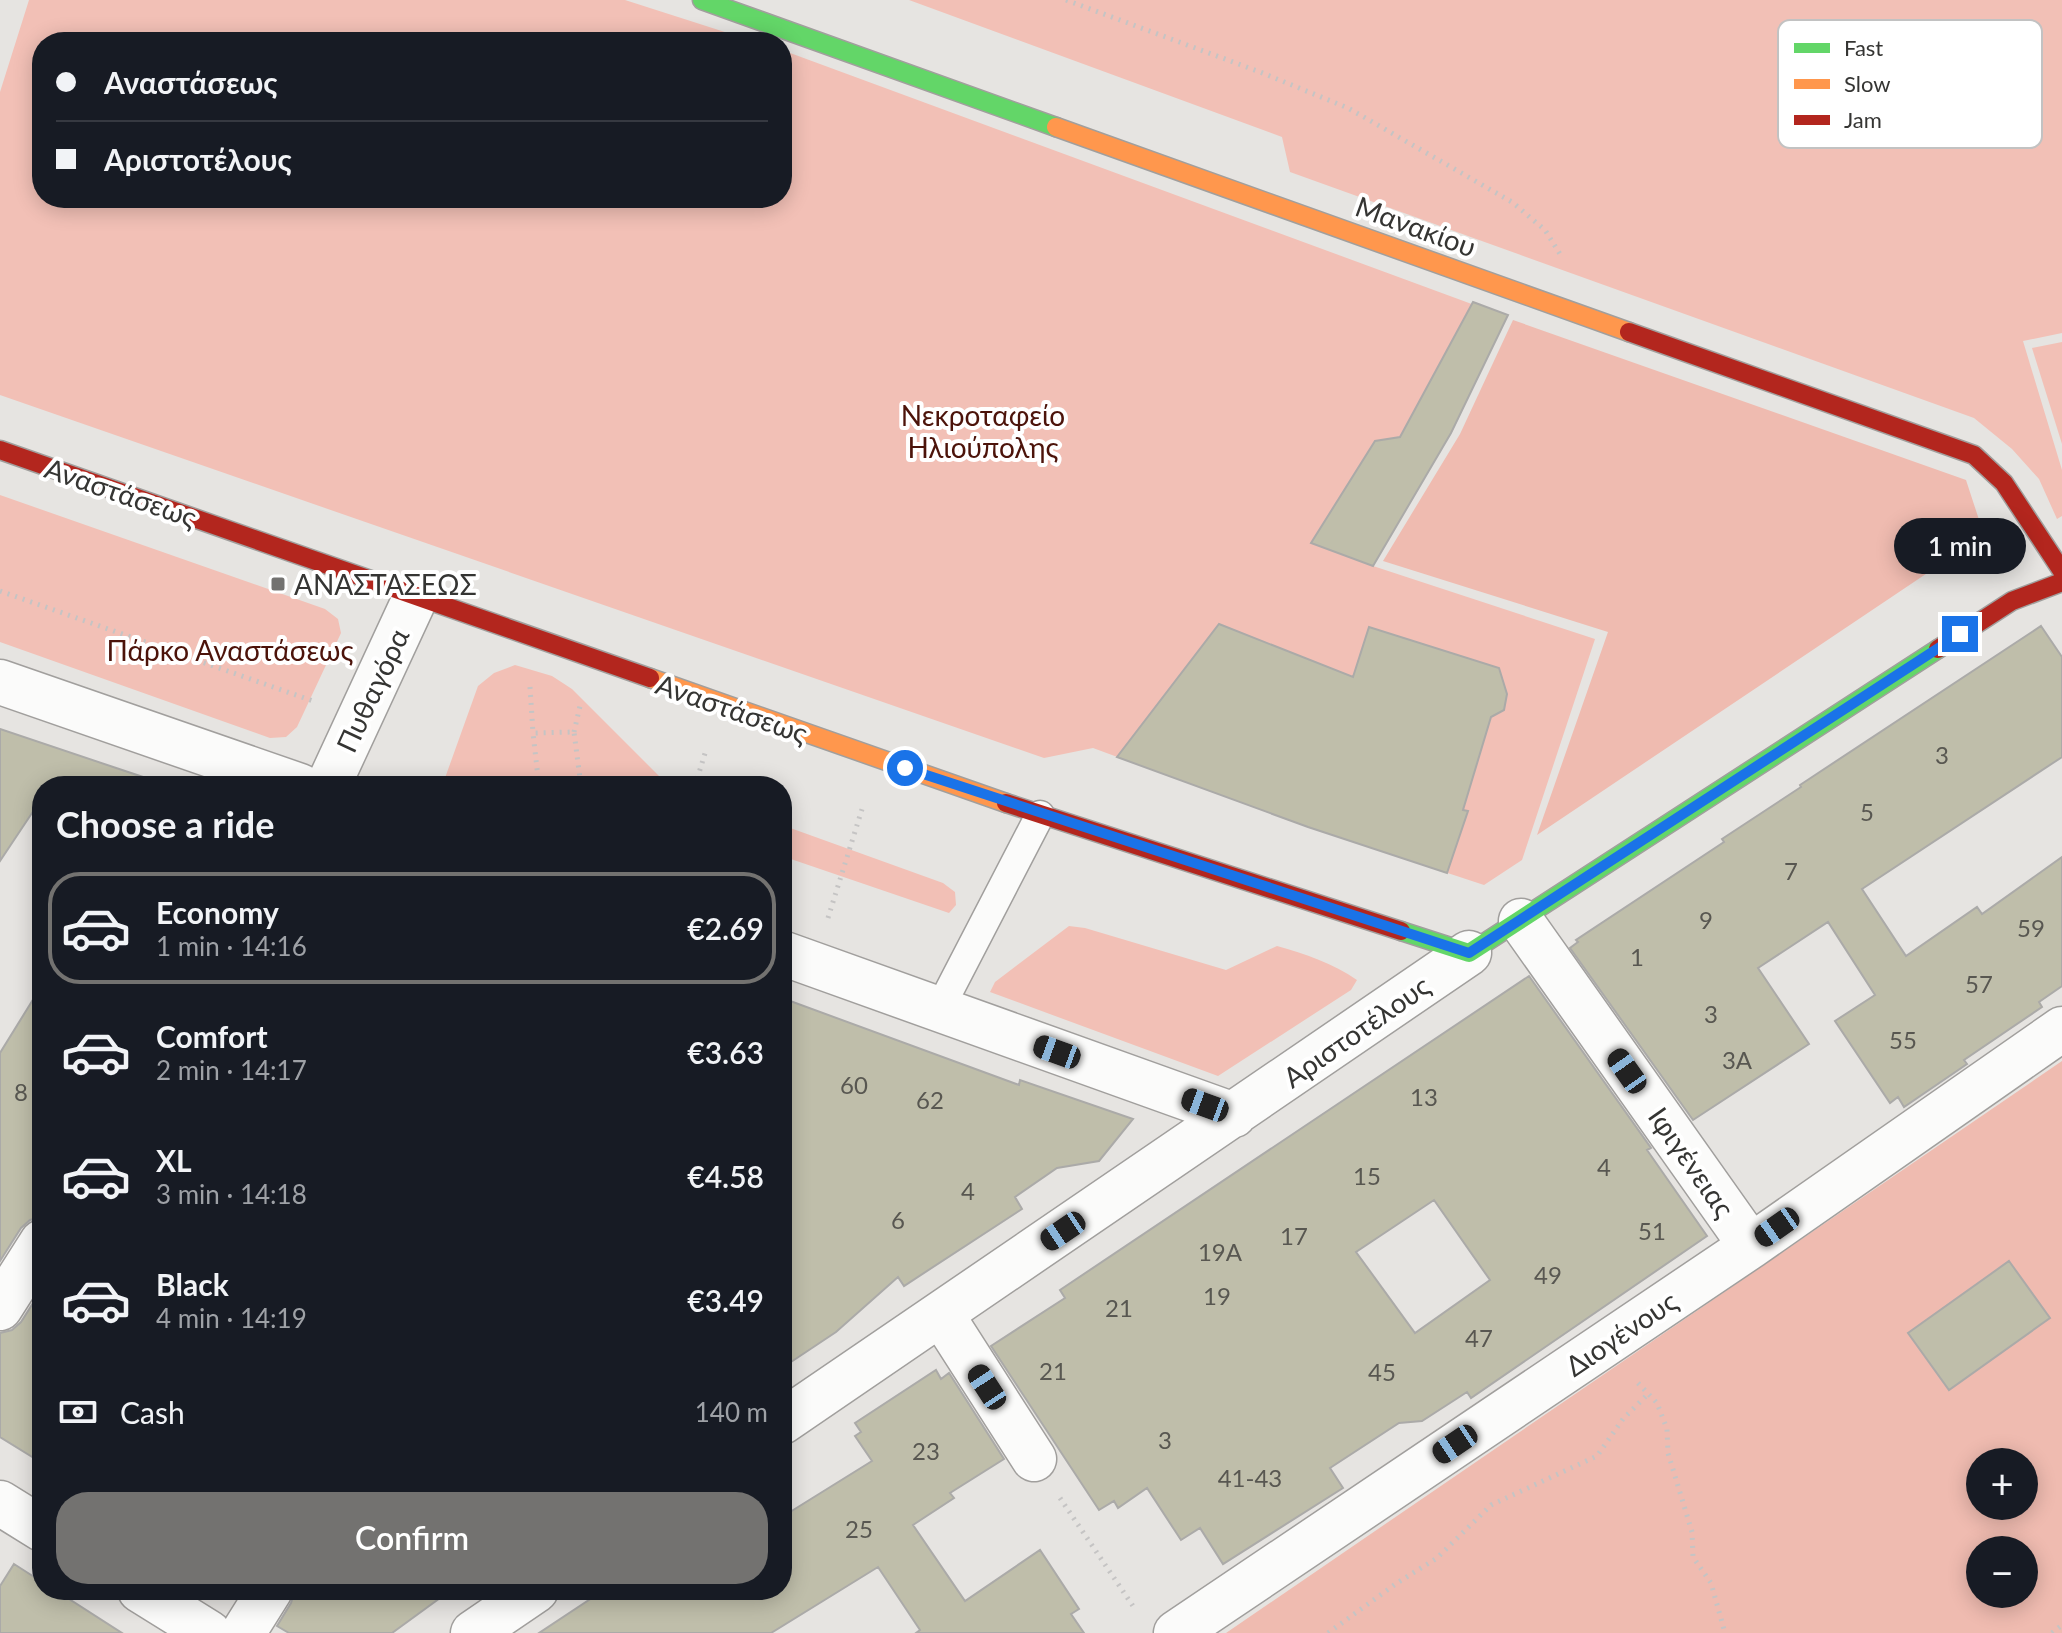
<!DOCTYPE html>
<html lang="en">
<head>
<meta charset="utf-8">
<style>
  body { margin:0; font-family:Lato,sans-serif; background:#242831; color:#f1f3f6; height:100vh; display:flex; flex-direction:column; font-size:30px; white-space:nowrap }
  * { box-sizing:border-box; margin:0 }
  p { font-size:26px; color:#9ea1a6 }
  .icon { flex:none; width:44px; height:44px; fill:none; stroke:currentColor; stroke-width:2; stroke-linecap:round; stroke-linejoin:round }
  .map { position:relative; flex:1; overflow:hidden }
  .panel { position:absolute; left:32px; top:776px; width:760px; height:824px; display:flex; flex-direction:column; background:#171b24; border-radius:32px; box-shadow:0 4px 20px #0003 }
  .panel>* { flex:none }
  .top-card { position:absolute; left:32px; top:32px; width:760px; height:176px; border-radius:32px; box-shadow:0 4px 20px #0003; display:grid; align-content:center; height:176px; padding:0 24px; background:#171b24 }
  .controls { position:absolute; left:1966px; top:1448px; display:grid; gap:16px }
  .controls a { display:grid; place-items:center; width:72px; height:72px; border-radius:50%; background:#171b24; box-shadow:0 4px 20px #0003; font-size:40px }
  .end { position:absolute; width:36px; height:36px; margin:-18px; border:10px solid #1a73e8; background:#fff; box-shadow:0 0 0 4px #fff }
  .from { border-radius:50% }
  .bubble { position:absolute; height:56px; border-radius:28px; background:#171b24; box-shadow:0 4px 20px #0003; font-size:26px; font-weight:600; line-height:56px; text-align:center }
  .car { position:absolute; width:24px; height:48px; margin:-24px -12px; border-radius:10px; box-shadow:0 0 6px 2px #0007; background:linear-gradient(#222 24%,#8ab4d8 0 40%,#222 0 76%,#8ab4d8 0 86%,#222 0) }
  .top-card b { display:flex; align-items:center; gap:28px; height:76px; font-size:30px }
  .top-card b+b { border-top:2px solid #363941 }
  .top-card i { width:20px; height:20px; background:#f1f3f6 }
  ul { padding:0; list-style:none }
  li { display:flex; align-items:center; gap:24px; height:112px; margin:0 16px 12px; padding:0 8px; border:4px solid transparent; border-radius:32px }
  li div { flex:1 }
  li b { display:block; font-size:30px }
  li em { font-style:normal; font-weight:600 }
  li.active { border-color:#737270 }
  li>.icon { width:72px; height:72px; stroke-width:1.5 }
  h2 { padding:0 24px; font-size:36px; line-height:96px }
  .pay { display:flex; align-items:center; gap:20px; height:88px; padding:0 24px; font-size:30px }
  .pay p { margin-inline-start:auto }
  .button { display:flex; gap:16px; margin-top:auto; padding:16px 24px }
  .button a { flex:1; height:92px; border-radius:32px; background:#737270; color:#fff; font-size:32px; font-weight:600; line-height:92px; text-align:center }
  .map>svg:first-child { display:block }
  .green { fill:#f2c0b6 }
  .forest { fill:#efbbb0; fill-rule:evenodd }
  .building { fill:#bfbeaa; stroke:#abaaa8; stroke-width:2; fill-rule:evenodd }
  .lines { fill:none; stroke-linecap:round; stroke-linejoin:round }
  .lane-casing { stroke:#a19f9d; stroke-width:31 }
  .street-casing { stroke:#a19f9d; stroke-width:47 }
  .fast-casing { stroke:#a19f9d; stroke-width:21 }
  .slow-casing { stroke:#a19f9d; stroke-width:21 }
  .jam-casing { stroke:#a19f9d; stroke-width:21 }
  .path { stroke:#c5c4c4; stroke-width:5; stroke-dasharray:2 6; stroke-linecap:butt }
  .lane { stroke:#fbfbfa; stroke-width:28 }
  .street { stroke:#fbfbfa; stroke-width:44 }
  .fast { stroke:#63d668; stroke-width:18 }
  .slow { stroke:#ff974d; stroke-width:18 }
  .jam { stroke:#b3261e; stroke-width:18 }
  .route { stroke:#1a73e8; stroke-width:10 }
  .poi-dot { fill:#737270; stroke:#fff; stroke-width:3 }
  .labels { text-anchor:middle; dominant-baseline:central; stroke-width:8; stroke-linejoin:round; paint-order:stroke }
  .number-label { font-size:24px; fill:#585751 }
  .street-label { font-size:28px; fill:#353533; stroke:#fff }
  .park-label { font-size:28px; fill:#4c130a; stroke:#fff }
  .poi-label { font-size:28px; fill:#353533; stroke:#fff; text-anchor:start }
  .key { fill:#fff; stroke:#c2c2c2; stroke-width:2 }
  .key-label { font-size:22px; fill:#353533 }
</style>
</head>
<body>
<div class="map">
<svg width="2062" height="1633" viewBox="0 0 2062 1633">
  <rect width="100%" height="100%" fill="#e6e4e1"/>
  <path class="green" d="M29,0H625L756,42H42V198H782V50L1507,317L1453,430L1373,566L1595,639L1522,860L1484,885L1299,824L1093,748L1044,758L0,395V92Z
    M909,0H2062V333L2023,341L2062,470V516L2057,519L2039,479L2012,449L1974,418L1290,172L1282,137Z
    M2062,342V444L2032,348Z
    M0,495L325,609L338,619L341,633L297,727L286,737L270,738L0,642Z
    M515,665L552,676L572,689L666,783L674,786H454L445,778L478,686L494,673Z
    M782,825L943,883L955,892L956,905L949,913L782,856Z
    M1069,926L1085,928L1226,970L1277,946C1305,954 1333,963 1357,980L1351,990L1218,1076L990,992L995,982Z"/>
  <path class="forest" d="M1513,320L1966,480L1984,535L1537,835L1608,632L1383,561L1460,434Z
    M2062,1061V1633H1226ZM1980,1462H2024V1506H1980ZM1980,1550H2024V1594H1980Z"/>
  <path class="building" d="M1473,302L1508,315L1451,433L1373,566L1311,543L1375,441L1400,437Z
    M1219,624L1353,677L1369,627L1499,668L1507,694L1504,710L1491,717L1463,810L1468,811L1447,873L1308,827L1117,757Z
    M2041,626L2062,657V757L1862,889L1906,956L1977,907L1982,914L2062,857V986L2039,1002L2042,1007L1964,1060L1967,1064L1904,1107L1898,1097L1890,1103L1835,1021L1875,995L1828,922L1758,968L1809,1044L1693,1120L1570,948L1578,942L1576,940L1724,842L1722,839L1801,787L1800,785Z
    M0,729L146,778L144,786H42V798L0,861Z
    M1529,976L1651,1148L1647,1150L1707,1236L1471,1398L1467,1392L1422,1421L1399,1423L1330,1468L1343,1488L1223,1564L1200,1528L1181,1540L1147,1488L1118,1508L1114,1501L1099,1510L991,1346L1065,1298L1060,1290ZM1434,1200L1490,1280L1415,1333L1356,1252Z
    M42,985V1217L30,1220L21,1228L0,1261V1053Z
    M782,998L1019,1085L1020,1080L1133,1119L1099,1161L1057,1168L1015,1197L1022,1209L904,1286L898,1277L836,1332L782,1368Z
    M2009,1261L2050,1318L1949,1390L1908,1333Z
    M42,1289V1463L0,1437V1333L12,1330L21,1322Z
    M936,1370L941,1379L949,1373L1004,1459L950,1493L954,1498L913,1525L965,1601L1040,1550L1079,1609L1071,1614L1084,1633H916L920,1630L878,1567L771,1633H539L604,1590H782V1517L872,1461L855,1436L861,1432L855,1423Z
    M14,1564L42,1582V1590H55L122,1633H0V1586Z
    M295,1590H451L392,1633H289L277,1626L291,1603Z"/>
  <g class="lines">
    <defs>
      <path id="lane" d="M939,1010L1040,815"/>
      <path id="street" d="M0,682L300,786
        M328,786L417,594
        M1521,921L1751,1246
        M782,953L1234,1115
        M0,1308L42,1242
        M941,1314L1034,1459
        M782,1422L1469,953
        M0,1503L42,1529
        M140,1590L209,1633
        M243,1633L270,1590
        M473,1633L536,1590
        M1176,1633L1751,1246L2062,1029"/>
      <path id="fast" d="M702,0L1056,127
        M1401,931L1469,953L1938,649"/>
      <path id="slow" d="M1056,127L1629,332
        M650,678L1006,803"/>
      <path id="jam" d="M1629,332L1974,455L2004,483L2062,571
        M0,450L650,678
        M1938,649L2012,601L2062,582
        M1006,803L1401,931"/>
    </defs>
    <use href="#lane" class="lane-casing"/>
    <use href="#street" class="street-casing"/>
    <use href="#fast" class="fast-casing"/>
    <use href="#slow" class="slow-casing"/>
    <use href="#jam" class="jam-casing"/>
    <path class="path" d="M1066,0L1260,72L1348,108L1512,202L1545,230L1560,254
      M0,591L313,701
      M530,687L533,733
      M574,732L580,706
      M539,786L533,733L574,732L581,786
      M695,786L706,750
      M828,918L863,806
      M1638,1383L1657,1403L1667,1429L1668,1453L1692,1532L1693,1557L1711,1583L1725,1633
      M1060,1498L1135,1609
      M1328,1633L1397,1583L1437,1558L1491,1505L1597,1456L1623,1419L1646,1396
      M2052,1633L2062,1625"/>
    <use href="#lane" class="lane"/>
    <use href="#street" class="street"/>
    <use href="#fast" class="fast"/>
    <use href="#slow" class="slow"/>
    <use href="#jam" class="jam"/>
  </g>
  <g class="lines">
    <path class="route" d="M905,768L1469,953L1960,634"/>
  </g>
  <rect class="poi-dot" x="270" y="576" width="16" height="16" rx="4"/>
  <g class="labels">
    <g class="number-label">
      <text x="1942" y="754">3</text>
      <text x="1867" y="811">5</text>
      <text x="1791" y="870">7</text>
      <text x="1706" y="919">9</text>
      <text x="2031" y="927">59</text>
      <text x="1637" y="956">1</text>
      <text x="1979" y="983">57</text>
      <text x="1711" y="1013">3</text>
      <text x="1903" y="1039">55</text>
      <text x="1737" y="1059">3Α</text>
      <text x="854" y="1084">60</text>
      <text x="21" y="1091">8</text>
      <text x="1424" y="1096">13</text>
      <text x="930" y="1099">62</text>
      <text x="1604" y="1166">4</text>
      <text x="1367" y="1175">15</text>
      <text x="968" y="1190">4</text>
      <text x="898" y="1219">6</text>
      <text x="1652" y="1230">51</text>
      <text x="1294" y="1235">17</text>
      <text x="1220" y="1251">19Α</text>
      <text x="1548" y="1274">49</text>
      <text x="1217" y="1295">19</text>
      <text x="1119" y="1307">21</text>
      <text x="1479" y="1337">47</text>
      <text x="1053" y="1370">21</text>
      <text x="1382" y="1371">45</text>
      <text x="1165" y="1439">3</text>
      <text x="926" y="1450">23</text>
      <text x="1250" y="1477">41-43</text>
      <text x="859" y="1528">25</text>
    </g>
    <g class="street-label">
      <text transform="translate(1416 226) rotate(20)">Μανακίου</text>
      <text transform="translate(121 492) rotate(19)">Αναστάσεως</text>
      <text transform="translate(372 690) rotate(-65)">Πυθαγόρα</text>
      <text transform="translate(732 708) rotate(19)">Αναστάσεως</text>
      <text transform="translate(1356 1031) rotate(-35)">Αριστοτέλους</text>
      <text transform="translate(1692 1162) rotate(55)">Ιφιγένειας</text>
      <text transform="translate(1621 1333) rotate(-34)">Διογένους</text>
    </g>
    <g class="park-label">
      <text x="983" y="415">Νεκροταφείο<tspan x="983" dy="32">Ηλιούπολης</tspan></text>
      <text x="230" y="650">Πάρκο Αναστάσεως</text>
    </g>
    <g class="poi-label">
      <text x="294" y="584">ΑΝΑΣΤΑΣΕΩΣ</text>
    </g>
  </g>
  <rect x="1778" y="20" width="264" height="128" rx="12" class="key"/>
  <rect x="1794" y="43" width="36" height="10" fill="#63d668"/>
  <rect x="1794" y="79" width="36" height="10" fill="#ff974d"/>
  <rect x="1794" y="115" width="36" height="10" fill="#b3261e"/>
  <g class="key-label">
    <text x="1844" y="56">Fast</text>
    <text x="1844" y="92">Slow</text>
    <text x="1844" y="128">Jam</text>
  </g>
</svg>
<div class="controls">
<a>+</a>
<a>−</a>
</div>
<i class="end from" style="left:905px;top:768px"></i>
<i class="end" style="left:1960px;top:634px"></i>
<div class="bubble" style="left:1894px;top:518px;width:132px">1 min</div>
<i class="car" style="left:1057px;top:1052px;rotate:290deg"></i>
<i class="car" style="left:1627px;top:1071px;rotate:325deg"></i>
<i class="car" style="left:1205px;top:1105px;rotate:290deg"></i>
<i class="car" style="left:1777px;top:1227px;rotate:235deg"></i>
<i class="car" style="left:1063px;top:1231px;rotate:236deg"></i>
<i class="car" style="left:987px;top:1387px;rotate:327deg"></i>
<i class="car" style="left:1455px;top:1444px;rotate:236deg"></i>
<div class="top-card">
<b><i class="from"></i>Αναστάσεως</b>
<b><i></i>Αριστοτέλους</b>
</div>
<section class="panel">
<h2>Choose a ride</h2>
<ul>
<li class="active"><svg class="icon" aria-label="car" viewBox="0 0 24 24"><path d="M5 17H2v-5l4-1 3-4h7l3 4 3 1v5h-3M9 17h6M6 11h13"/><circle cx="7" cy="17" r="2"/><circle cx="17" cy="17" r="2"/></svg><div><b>Economy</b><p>1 min · 14:16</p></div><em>€2.69</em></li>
<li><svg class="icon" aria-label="car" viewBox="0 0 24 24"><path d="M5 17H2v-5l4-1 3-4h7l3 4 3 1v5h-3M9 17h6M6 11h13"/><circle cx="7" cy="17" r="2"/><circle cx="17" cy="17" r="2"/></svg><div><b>Comfort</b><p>2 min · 14:17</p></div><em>€3.63</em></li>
<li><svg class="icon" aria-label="car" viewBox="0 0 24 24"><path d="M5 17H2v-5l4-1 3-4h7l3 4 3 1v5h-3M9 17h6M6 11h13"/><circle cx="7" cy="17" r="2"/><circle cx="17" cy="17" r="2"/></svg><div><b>XL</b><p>3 min · 14:18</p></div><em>€4.58</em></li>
<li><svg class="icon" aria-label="car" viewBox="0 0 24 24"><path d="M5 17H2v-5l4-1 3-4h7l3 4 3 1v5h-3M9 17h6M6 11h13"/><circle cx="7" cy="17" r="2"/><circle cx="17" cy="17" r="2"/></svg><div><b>Black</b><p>4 min · 14:19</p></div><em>€3.49</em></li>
</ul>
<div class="pay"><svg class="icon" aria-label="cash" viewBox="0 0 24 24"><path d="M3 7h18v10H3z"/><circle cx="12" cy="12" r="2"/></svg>Cash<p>140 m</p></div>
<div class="button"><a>Confirm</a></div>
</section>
</div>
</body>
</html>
